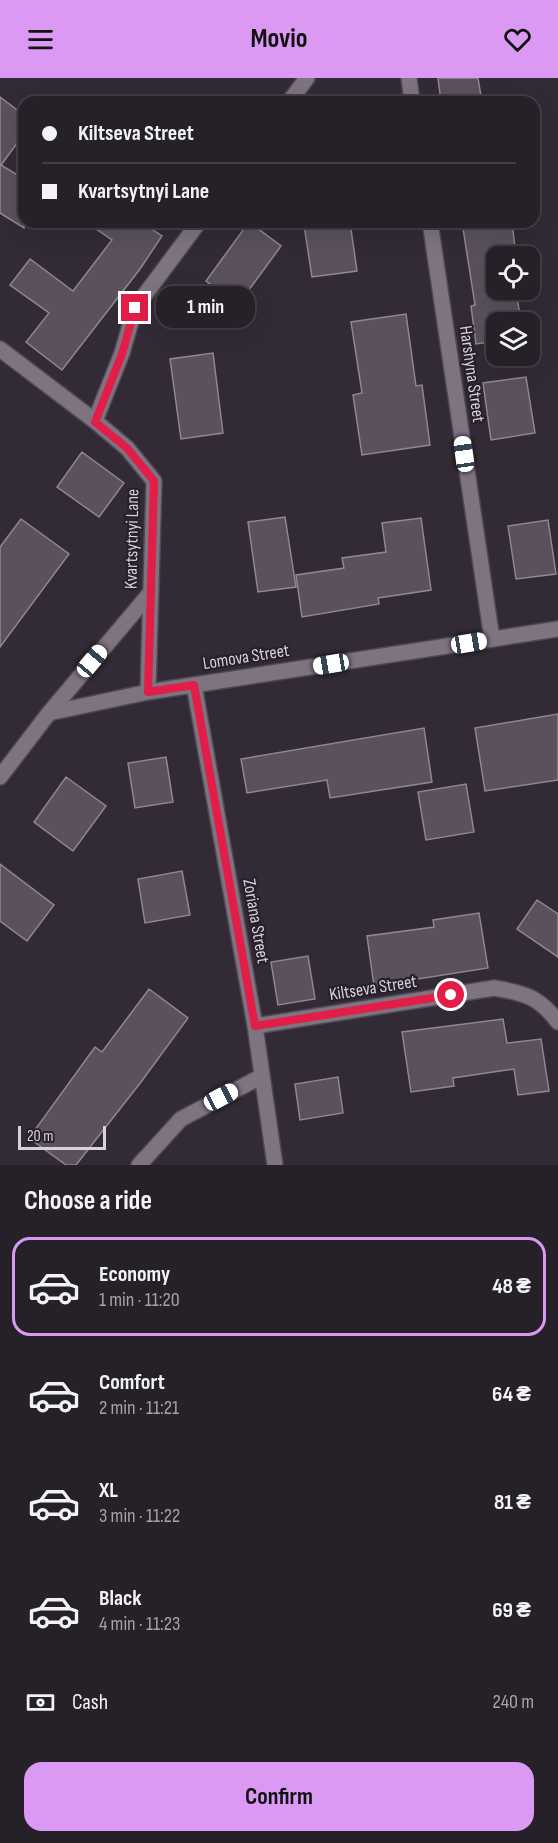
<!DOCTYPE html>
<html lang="en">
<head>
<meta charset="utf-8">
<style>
  body { margin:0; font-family:"Sofia Sans Condensed",sans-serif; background:#2e2830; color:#f1f3f6; height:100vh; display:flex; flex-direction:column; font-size:22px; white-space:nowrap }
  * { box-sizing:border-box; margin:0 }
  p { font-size:20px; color:#a4a3a8 }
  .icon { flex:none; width:33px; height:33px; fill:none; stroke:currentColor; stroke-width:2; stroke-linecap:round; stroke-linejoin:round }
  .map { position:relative; height:1087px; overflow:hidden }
  .drawer { display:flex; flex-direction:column; background:#262028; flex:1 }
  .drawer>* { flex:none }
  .hud { position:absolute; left:18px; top:18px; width:522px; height:132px; border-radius:18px; box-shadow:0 6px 24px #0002,0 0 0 2px #423e45; display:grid; align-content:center; height:132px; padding:0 24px; background:#262028 }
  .fabs { position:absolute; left:486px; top:168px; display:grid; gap:12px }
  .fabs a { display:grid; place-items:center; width:54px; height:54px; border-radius:12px; background:#262028; box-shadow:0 6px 24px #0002,0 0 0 2px #423e45; font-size:30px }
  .scale { position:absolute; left:18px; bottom:15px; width:88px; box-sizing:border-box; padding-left:6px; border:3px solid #d7d1d9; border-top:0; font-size:16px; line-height:21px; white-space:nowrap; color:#d7d1d9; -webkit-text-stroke:4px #28202b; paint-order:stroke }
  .end { position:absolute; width:27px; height:27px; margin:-14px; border:8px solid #e11d48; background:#fff; box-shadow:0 0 0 3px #fff }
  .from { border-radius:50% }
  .bubble { position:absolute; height:42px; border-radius:18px; background:#262028; box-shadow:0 6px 24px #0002,0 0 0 2px #423e45; font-size:20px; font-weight:700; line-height:42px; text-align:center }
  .car { position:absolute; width:18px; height:36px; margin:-18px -9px; border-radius:8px; box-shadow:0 0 4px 2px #0007; background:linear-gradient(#fff 24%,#345 0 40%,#fff 0 76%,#345 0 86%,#fff 0) }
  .hud b { display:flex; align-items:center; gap:21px; height:57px; font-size:22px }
  .hud b+b { border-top:2px solid #423e45 }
  .hud i { width:15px; height:15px; background:#f1f3f6 }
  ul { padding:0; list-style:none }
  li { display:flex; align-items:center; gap:18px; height:99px; margin:0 12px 9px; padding:0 12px; border:3px solid transparent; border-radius:18px }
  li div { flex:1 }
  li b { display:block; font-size:22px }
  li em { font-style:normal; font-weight:700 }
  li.selected { border-color:#dc99f4 }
  li>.icon { width:54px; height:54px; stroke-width:1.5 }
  h2 { padding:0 24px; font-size:27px; line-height:72px }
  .pay { display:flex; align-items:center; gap:15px; height:66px; padding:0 24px; font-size:22px }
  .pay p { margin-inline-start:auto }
  .button { display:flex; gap:12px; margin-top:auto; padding:12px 24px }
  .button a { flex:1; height:69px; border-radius:18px; background:#dc99f4; color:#111; font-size:24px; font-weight:700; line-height:69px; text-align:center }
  header { display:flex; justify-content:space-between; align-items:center; height:78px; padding:0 24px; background:#dc99f4; color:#111; font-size:27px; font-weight:700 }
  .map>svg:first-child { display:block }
  .building { fill:#5a515d; stroke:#908694; stroke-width:1.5 }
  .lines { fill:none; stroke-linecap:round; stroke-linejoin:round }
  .minor-casing { stroke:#4f4752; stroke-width:18 }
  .minor { stroke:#7e7481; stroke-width:15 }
  .route { stroke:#e11d48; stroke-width:8 }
  .labels { text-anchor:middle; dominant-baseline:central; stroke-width:4.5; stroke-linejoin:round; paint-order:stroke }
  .street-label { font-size:18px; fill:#d7d1d9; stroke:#28202b }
</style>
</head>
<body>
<header><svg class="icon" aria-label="menu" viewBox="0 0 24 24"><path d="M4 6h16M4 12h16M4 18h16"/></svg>Movio<svg class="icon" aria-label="heart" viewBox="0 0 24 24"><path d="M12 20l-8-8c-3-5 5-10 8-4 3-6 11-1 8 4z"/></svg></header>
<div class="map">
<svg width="558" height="1087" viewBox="0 0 558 1087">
  <rect width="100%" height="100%" fill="#322a35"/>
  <path class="building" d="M438,0H478L482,24H441Z
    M0,19L24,37V56L1,87L24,101V150L0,135Z
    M86,144H141L162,158L140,191L62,292L26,264L49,235L10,207L30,181L73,213L112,162Z
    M249,144L281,168L238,227L206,203Z
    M328,144H350L357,193L312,199L304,147Z
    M462,144H512L516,178H496V212H516L521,244H496V263L476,266L471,228L475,227Z
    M406,236L416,308L422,307L430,367L362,377L353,317L362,315L351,244Z
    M213,275L223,355L181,361L170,281Z
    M526,299L535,355L491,362L483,305Z
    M82,374L124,405L99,439L57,409Z
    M285,439L296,509L258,514L248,444Z
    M421,440L431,512L378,520L379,526L302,539L296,497L344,490L342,480L386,474L382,445Z
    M21,441L69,476L0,569V469Z
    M548,442L556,496L516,501L508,448Z
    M558,636V702L485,713L475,650Z
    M424,650L432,704L330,720L327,702L247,715L241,681Z
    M166,679L173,724L135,730L128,685Z
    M66,699L106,728L73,773L34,744Z
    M466,706L474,754L426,762L418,714Z
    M0,786L54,827L27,863L0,843Z
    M182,793L190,837L145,845L138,801Z
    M537,822L558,836V879L517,851Z
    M479,835L488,890L374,908L367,858L434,849L433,842Z
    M308,878L315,921L278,927L271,884Z
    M149,911L188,940L141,1004L76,1087H66L29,1060L95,969L102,974Z
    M503,941L507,965L541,961L549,1013L518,1017L514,991L453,1000L454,1008L411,1014L402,954Z
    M338,999L343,1035L300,1042L295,1006Z"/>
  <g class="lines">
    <defs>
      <path id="minor" d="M409,0L412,24
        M289,24L307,0
        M430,144L492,561
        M0,271L95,343
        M194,607L255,948L275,1087
        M148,614L154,403L127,370L95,343L122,275L135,230L199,144
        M49,635L148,614L558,551
        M0,699L49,635L151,514
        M255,948L494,910C525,915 539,919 558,944
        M139,1087L181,1041L262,998"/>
    </defs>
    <use href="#minor" class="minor-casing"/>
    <use href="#minor" class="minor"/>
  </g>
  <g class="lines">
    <path class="route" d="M135,230L122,276L95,344L127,370L154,403L148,614L194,607L255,948L451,917"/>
  </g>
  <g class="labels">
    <g class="street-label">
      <text transform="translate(472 296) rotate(82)">Harshyna Street</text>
      <text transform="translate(132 461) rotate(-89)">Kvartsytnyi Lane</text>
      <text transform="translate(246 579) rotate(-9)">Lomova Street</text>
      <text transform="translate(256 843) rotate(80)">Zoriana Street</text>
      <text transform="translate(373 910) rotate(-9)">Kiltseva Street</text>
    </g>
  </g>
</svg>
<div class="fabs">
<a><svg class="icon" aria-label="locate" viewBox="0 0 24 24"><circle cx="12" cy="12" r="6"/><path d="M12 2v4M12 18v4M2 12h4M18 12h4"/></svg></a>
<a><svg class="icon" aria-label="layers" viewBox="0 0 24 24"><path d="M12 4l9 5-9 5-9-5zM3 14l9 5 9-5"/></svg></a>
</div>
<div class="scale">20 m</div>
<i class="end from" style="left:451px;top:917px"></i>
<i class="end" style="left:135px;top:230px"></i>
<div class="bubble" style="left:156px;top:208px;width:99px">1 min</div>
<i class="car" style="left:464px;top:376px;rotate:352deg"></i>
<i class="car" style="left:469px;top:565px;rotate:81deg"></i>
<i class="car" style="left:92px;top:583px;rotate:40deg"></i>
<i class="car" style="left:331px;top:586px;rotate:261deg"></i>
<i class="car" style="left:221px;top:1019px;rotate:62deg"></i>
<div class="hud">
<b><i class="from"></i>Kiltseva Street</b>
<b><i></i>Kvartsytnyi Lane</b>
</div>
</div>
<section class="drawer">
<h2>Choose a ride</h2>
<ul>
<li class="selected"><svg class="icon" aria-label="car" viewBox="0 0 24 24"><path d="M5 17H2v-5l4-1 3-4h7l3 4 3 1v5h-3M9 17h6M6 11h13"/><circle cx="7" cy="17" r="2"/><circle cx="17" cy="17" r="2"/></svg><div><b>Economy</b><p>1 min · 11:20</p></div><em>48 ₴</em></li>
<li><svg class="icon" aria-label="car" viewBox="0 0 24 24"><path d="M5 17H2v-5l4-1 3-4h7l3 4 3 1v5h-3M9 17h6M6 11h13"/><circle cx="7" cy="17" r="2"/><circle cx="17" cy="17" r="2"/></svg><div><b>Comfort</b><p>2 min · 11:21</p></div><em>64 ₴</em></li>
<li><svg class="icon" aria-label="car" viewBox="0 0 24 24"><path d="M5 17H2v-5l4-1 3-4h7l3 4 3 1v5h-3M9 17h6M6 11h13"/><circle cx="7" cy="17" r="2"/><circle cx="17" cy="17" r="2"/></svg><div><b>XL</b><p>3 min · 11:22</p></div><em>81 ₴</em></li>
<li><svg class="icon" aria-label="car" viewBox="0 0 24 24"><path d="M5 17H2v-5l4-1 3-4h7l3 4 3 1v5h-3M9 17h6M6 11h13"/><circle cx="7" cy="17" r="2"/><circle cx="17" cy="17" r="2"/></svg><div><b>Black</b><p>4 min · 11:23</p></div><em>69 ₴</em></li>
</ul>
<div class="pay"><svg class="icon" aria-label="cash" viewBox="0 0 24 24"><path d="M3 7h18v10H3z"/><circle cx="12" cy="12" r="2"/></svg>Cash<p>240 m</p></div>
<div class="button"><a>Confirm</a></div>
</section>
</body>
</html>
